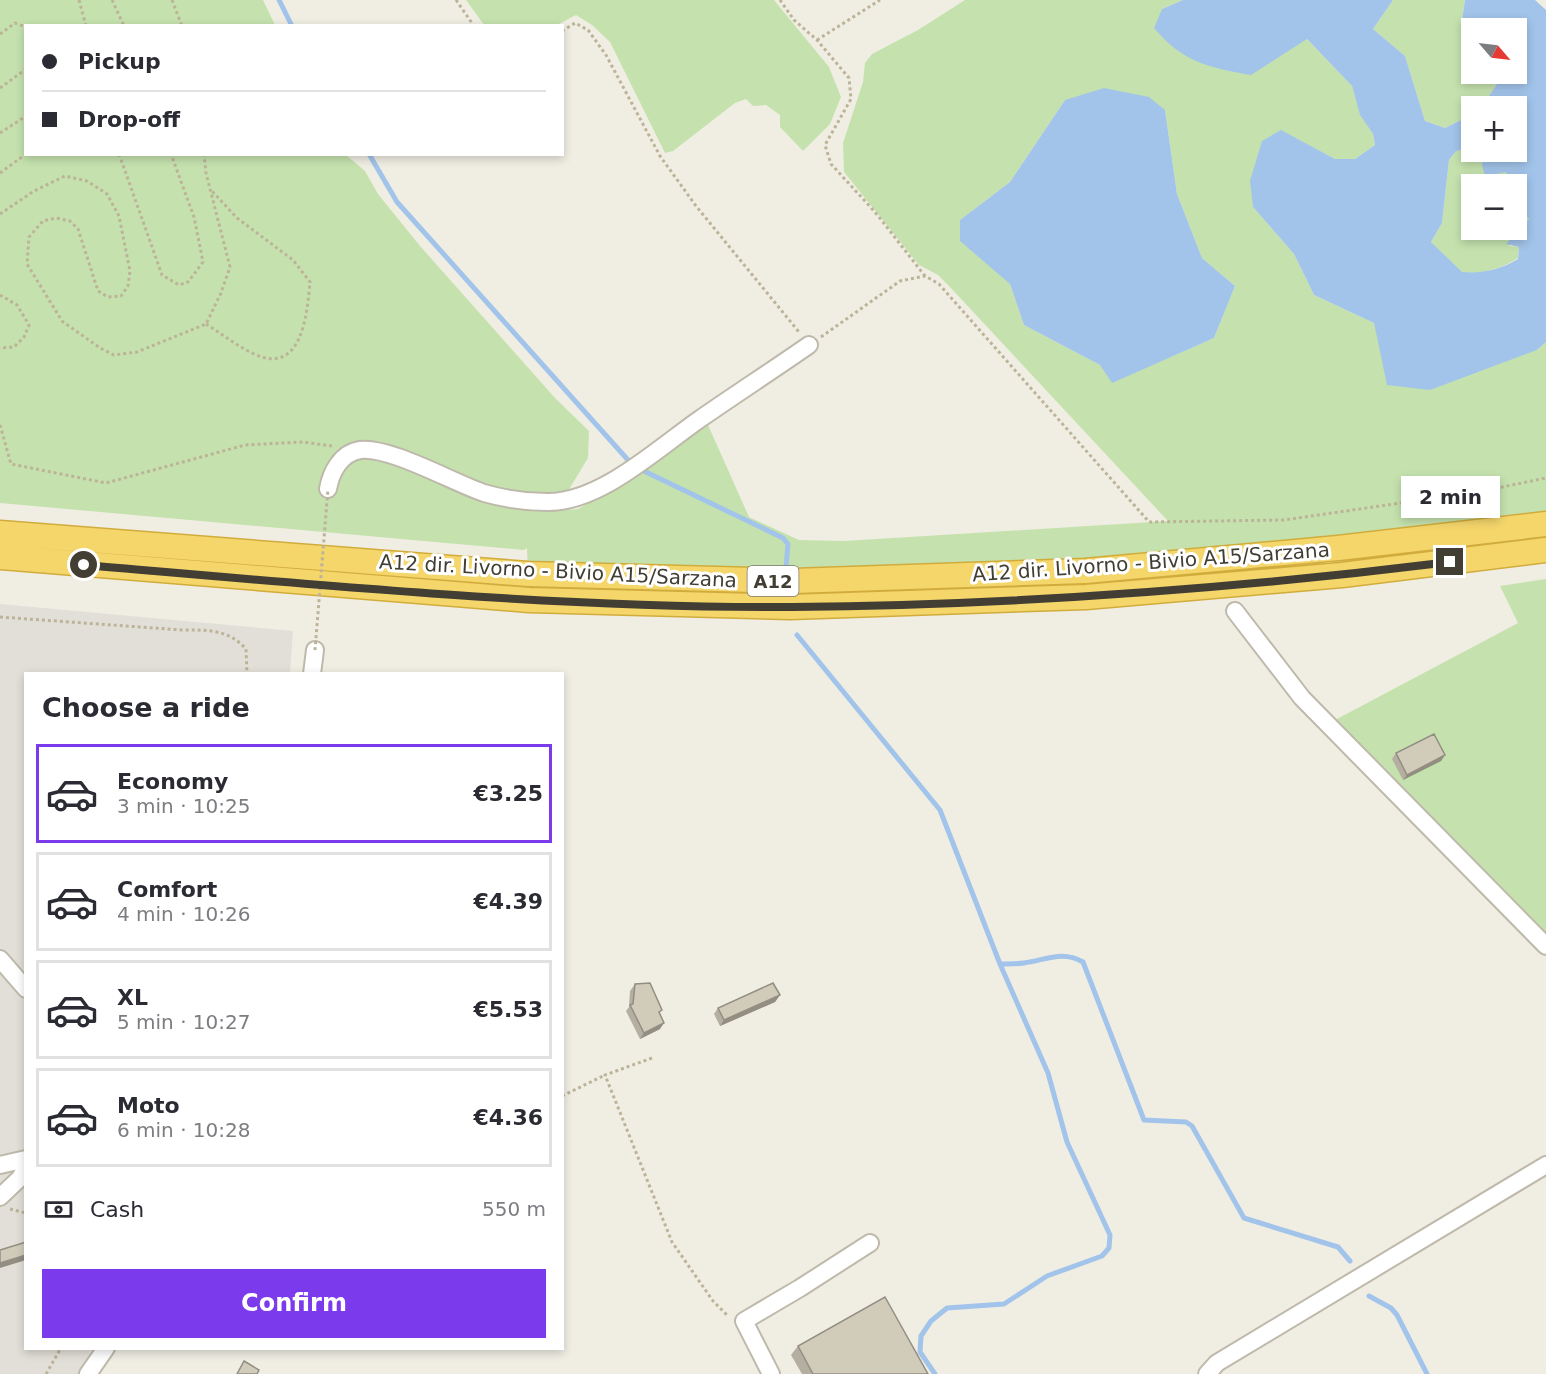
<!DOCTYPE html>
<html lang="en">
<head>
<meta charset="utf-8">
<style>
  body { margin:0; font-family:"DejaVu Sans",sans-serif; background:#f2f2f3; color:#2b2b33; height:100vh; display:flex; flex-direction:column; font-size:22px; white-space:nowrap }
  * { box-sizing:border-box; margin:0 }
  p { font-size:20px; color:#7c7c81 }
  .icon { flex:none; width:33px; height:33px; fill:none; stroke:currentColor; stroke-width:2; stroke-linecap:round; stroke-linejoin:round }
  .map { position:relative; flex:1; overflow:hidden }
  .details { position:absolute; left:24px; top:672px; width:540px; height:678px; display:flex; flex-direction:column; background:#fff; border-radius:0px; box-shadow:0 3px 9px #0003 }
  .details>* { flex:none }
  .banner { position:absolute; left:24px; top:24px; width:540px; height:132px; border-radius:0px; box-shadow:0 3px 9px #0003; display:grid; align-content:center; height:132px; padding:0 18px; background:#fff }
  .needle { width:39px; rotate:118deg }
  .controls { position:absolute; left:1461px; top:18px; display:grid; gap:12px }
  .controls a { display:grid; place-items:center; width:66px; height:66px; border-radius:0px; background:#fff; box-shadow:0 3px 9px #0003; font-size:30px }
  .end { position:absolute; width:27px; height:27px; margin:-14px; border:8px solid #423e34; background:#fff; box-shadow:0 0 0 3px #fff }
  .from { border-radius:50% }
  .bubble { position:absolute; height:42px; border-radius:0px; background:#fff; box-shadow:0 3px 9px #0003; font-size:20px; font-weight:700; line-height:42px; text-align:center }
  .banner b { display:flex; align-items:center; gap:21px; height:57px; font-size:22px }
  .banner b+b { border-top:2px solid #e1e1e2 }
  .banner i { width:15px; height:15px; background:#2b2b33 }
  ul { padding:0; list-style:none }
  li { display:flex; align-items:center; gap:18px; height:99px; margin:0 12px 9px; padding:0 6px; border:3px solid #e1e1e2; border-radius:0px }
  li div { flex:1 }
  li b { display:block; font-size:22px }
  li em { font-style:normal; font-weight:700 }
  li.on { border-color:#7c3aed }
  li>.icon { width:54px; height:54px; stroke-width:1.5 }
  h2 { padding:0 18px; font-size:27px; line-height:72px }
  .pay { display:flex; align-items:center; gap:15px; height:66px; padding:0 18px; font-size:22px }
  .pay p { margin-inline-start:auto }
  .primary-button { display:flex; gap:12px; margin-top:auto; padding:12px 18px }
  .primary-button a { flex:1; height:69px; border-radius:0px; background:#7c3aed; color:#fff; font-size:24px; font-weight:700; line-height:69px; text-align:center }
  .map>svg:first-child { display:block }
  .industrial { fill:#e2dfd8 }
  .green { fill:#c5e2ae; fill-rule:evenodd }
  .water { fill:#a2c4ea }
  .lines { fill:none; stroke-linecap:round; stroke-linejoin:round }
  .stream { stroke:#a2c4ea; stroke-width:5 }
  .minor-casing { stroke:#beb9aa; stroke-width:20 }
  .highway-casing { stroke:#d1ac3c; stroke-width:27 }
  .path { stroke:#bcb399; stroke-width:3; stroke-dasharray:3 3; stroke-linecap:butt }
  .minor { stroke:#fff; stroke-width:16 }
  .highway { stroke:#f4d66b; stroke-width:24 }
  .path-bridge { stroke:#bcb399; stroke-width:3; stroke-dasharray:3 3; stroke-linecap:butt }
  .wall { fill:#b4afa0 }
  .shaded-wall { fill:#928e82 }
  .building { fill:#d1cbba; stroke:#928e82; stroke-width:1.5 }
  .route { stroke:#423e34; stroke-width:8 }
  .labels { text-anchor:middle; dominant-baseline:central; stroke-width:6; stroke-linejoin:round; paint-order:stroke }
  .shield { fill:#fff; stroke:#7b7871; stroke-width:1.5 }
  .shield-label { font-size:18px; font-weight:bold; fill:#423e34 }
  .street-label { font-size:20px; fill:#423e34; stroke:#fff }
</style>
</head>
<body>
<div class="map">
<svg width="1546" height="1374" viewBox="0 0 1546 1374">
  <rect width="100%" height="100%" fill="#f0eee3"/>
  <path class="industrial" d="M0,604L293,631L290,673L26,674V1348L92,1349L78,1374H0Z"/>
  <path class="green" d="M0,0H263L275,25L26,26V154L346,155L365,171L378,194L420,246L555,398L589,431L588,458L556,511L578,509L621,484L708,425L749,517L799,540L844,541L1168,521L949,286L938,275L919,265L844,172L843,143L863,82L865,63L872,54L918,30L965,0H1183L1162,9L1307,39L1352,86L1360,114L1373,134L1375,145L1355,159H1335L1281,131L1253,207L1294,254L1314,295L1374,323L1537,350L1546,342V524L1085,571L528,574L527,548L524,550L0,503ZM1065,100L1165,110L1177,194L1202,258L1235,286L1214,338L1147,367L1100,365L1024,325L1010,284L960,220L1010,182Z
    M466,0H774L829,67L841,97L830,124L803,151L780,127V115L766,105L753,106L746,99L735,103L673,151L665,153L610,42L592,25L576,15L557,25H484Z
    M1393,0H1465L1461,27L1471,41L1472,74H1494L1499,81L1482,106H1472L1471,115L1445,128L1425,121L1405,56L1373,29Z
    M1471,148L1472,152L1484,154L1482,165L1506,172L1509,182L1472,184V230H1516L1517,205L1529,219L1509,246L1519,247L1518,258C1502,269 1481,274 1462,273L1431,242L1442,223L1449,160L1456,151Z
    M1546,579V934L1335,720L1518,623L1500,586Z"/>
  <path class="water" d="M1183,0H1393L1373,29L1405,56L1425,121L1445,128L1471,115V148L1456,151L1449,160L1442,223L1431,242L1462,272C1481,274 1502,269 1518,259L1519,247L1506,244L1529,219L1517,205L1516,184H1509L1506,172L1485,176L1482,165L1484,154L1482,152H1516V106H1482L1499,81L1494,74H1516V28H1472L1471,41L1461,27L1465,0H1535L1546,10V342L1537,350L1430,390L1387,385L1374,323L1314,295L1294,254L1253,207L1250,181L1262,141L1281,130L1335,159H1355L1375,145L1373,134L1360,115L1352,86L1307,39L1251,75C1210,68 1182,62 1154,28L1162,9Z
    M1104,88L1149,97L1165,110L1177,194L1202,258L1235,286L1214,338L1112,383L1100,365L1024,325L1010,284L960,241V220L1010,182L1065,100Z"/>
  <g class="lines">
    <path class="stream" d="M279,0L292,26
      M369,154L397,202L628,460
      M644,471L783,538L788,544L786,567
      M797,635L940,810L1000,964C1008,964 1016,964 1024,963C1046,960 1062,950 1083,962L1144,1120L1186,1122L1192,1126L1244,1218L1338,1247L1350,1261
      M1369,1296L1391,1308L1397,1315L1427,1374
      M935,1374L920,1352L921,1336L931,1321L947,1308L1004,1304L1047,1276L1102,1256L1109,1248L1110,1235L1067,1142L1048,1073L1000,964"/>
    <defs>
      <path id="minor" d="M328,489C331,472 341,453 360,450C389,446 454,483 484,493C505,499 526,502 547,502C600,503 658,448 700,419C736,394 773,370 809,345
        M1235,611L1302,698L1546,946
        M312,674L315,650
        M0,959L26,989
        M0,1165L26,1159
        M0,1197L20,1178L26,1167
        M88,1374L106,1348
        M771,1374L744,1321L800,1288L870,1243
        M1207,1374L1217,1363L1546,1165"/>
      <path id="highway" d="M0,533L528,574L793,581L1085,571L1338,548L1546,524
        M0,557L529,600L790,607L1086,597L1342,575L1546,550"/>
    </defs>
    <use href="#minor" class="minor-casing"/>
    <use href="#highway" class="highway-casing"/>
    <path class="path" d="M79,0L86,26
      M112,0L124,26
      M172,0L182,26
      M456,0L474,26
      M780,0L794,20L817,40L849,78L851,99L825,145L831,164L875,212L925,276
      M562,31L575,23L588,30L606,55L660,156L696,206L799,332
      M0,34L15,23L26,27
      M817,40L880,0
      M0,88L26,69
      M0,133L26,116
      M119,154L162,275L179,285L188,282L203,262L194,217L171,154
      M0,173L26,154
      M0,214L34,191L65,176L87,181L107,194L119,216L130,271L128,286L121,296L108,297L98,291L78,229L70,221L56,218L43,221L29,237L27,264L62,321L100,348L114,355L137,352L206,324L221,293L230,267L206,173L204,154
      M0,295L17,305L29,325L24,337L14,347L0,348
      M206,324C222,334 237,346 254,354C302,376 307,315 310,282L293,260L237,218L211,190
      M821,337L900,281L925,276L939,284L1149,522L1284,520L1483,491L1546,478
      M0,425L11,464L106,483L245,445L303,442L332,446
      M0,617L182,630C207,630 228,629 246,649L247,674
      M652,1058L605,1075L672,1242L713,1301L728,1316
      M562,1096L605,1075
      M10,1209L26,1213
      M46,1374L61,1348"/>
    <use href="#minor" class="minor"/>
    <use href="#highway" class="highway"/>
    <path class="path-bridge" d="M315,650L328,489"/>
  </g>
  <path class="wall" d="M1396,753L1445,755L1441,761L1403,780L1392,759Z
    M635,984L660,1013V1029L640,1039L626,1011L629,1007L630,991Z
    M780,995L775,1002L720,1026L714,1014L718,1008Z
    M798,1346L928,1374H802L791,1355Z"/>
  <path class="shaded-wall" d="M1445,755L1441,761L1403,780L1407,775Z
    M780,995L775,1002L720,1026L724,1020Z
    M664,1023L660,1029L640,1039L644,1033Z
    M26,1255V1260L0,1268V1263Z"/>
  <path class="building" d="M1434,734L1445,755L1407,775L1396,753Z
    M650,983L662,1010L659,1012L664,1023L644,1033L630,1005L633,1004L635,984Z
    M773,983L780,995L724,1020L718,1008Z
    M26,1242V1255L0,1263V1250Z
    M885,1297L928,1374H813L798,1346Z
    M244,1361L259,1370L257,1374H237Z"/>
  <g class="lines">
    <path class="route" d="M84,565C319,585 555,608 792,607C1012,605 1232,589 1450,562"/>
  </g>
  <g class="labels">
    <rect class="shield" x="747.5" y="566" width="51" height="30" rx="4.5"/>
    <g class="shield-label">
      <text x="773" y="581">A12</text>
    </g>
    <g class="street-label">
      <text transform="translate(1151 562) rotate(-4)">A12 dir. Livorno - Bivio A15/Sarzana</text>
      <text transform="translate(558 571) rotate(3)">A12 dir. Livorno - Bivio A15/Sarzana</text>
    </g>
  </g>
</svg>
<div class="controls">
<a><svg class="needle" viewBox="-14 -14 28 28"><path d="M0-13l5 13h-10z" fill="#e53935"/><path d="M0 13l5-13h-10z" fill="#7c7c81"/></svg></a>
<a>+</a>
<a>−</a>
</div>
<i class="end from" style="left:84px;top:565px"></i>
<i class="end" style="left:1450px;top:562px"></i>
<div class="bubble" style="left:1401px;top:476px;width:99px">2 min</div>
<div class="banner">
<b><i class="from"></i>Pickup</b>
<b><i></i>Drop-off</b>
</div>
<section class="details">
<h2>Choose a ride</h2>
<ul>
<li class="on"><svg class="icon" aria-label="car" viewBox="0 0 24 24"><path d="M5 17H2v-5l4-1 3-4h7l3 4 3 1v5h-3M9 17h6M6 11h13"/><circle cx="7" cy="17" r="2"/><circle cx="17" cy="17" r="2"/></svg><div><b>Economy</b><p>3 min · 10:25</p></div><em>€3.25</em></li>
<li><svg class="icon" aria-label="car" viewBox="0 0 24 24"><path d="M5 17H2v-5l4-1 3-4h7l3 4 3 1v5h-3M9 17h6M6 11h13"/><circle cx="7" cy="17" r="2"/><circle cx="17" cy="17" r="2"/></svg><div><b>Comfort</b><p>4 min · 10:26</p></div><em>€4.39</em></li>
<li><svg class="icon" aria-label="car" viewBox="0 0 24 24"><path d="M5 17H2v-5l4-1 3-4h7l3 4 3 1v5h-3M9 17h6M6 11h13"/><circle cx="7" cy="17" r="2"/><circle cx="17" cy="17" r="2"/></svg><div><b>XL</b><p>5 min · 10:27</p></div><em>€5.53</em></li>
<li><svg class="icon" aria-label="car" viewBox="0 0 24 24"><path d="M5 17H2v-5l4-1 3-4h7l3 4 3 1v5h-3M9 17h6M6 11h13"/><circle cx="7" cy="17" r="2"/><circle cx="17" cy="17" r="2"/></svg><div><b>Moto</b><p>6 min · 10:28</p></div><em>€4.36</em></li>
</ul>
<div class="pay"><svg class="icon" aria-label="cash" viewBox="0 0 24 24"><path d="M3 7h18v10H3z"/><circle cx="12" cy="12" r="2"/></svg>Cash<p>550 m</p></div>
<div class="primary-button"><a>Confirm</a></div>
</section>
</div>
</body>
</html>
